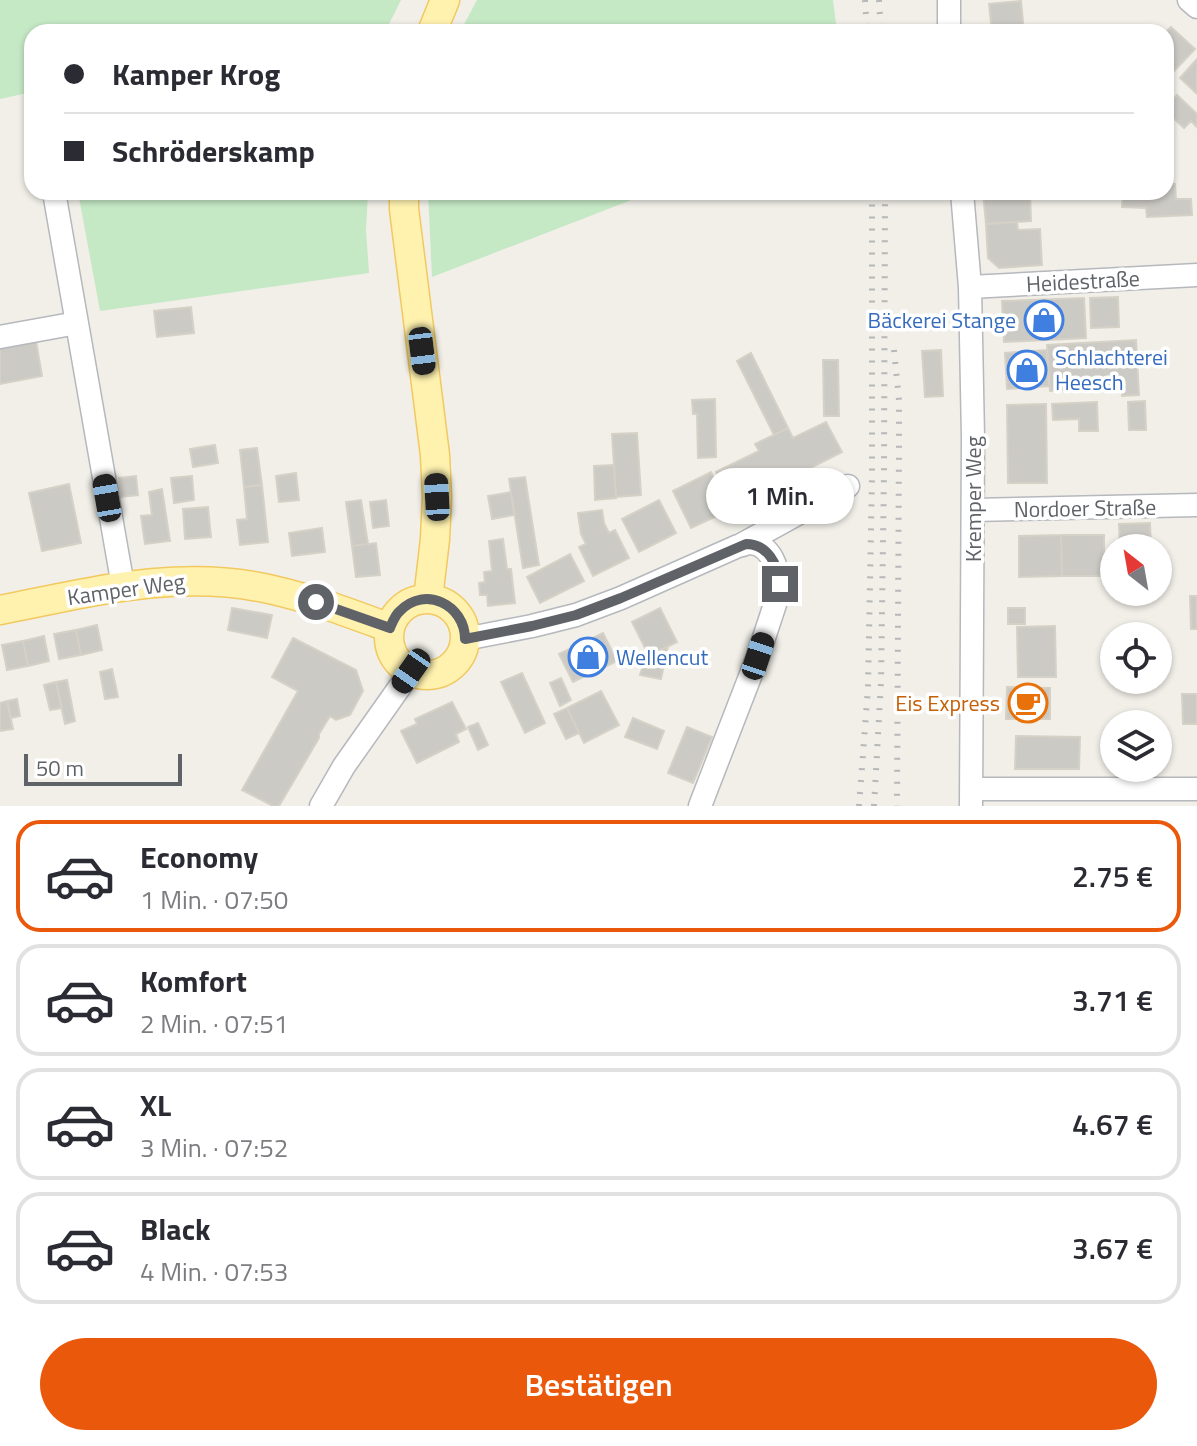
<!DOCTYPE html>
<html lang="de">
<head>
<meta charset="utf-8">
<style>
  body { margin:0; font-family:"Titillium Web",sans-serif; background:#f2f2f3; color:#2b2b33; height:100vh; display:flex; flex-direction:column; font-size:30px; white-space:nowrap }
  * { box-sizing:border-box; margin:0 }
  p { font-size:26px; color:#7c7c81 }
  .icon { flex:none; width:44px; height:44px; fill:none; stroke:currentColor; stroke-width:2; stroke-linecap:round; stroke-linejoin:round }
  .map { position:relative; height:806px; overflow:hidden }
  .side { display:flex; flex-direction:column; background:#fff; flex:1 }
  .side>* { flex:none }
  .guide { position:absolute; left:24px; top:24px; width:1150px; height:176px; border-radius:24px; box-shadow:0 2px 6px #0004; display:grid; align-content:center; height:176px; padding:0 40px; background:#fff }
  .needle { width:52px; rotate:329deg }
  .tools { position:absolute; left:1100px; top:534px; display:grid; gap:16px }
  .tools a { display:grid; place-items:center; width:72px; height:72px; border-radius:50%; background:#fff; box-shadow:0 2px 6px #0004; font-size:40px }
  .scale { position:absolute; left:24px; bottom:20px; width:158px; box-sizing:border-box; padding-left:8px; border:4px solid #5f6368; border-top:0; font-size:22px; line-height:28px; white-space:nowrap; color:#5f6368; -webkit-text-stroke:6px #fff; paint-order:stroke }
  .end { position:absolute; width:36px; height:36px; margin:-18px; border:10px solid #5f6368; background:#fff; box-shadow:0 0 0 4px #fff }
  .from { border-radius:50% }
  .bubble { position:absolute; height:56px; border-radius:28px; background:#fff; box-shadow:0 2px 6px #0004; font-size:26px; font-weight:600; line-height:56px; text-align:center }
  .car { position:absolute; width:24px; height:48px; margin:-24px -12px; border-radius:10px; box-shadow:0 0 6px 2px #0007; background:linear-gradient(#222 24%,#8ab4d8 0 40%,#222 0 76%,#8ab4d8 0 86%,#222 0) }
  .guide b { display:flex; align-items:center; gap:28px; height:76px; font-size:30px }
  .guide b+b { border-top:2px solid #e1e1e2 }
  .guide i { width:20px; height:20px; background:#2b2b33 }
  ul { padding:14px 0 0; list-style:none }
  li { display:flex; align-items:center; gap:24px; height:112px; margin:0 16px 12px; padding:0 24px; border:4px solid #e1e1e2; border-radius:24px }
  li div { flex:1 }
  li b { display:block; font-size:30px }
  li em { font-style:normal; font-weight:600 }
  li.current { border-color:#ea580c }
  li>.icon { width:72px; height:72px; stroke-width:1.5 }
  .primary-button { display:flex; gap:16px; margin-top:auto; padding:16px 40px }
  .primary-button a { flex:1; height:92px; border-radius:48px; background:#ea580c; color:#fff; font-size:32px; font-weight:600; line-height:92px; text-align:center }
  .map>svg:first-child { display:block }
  .green { fill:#c5e8c5 }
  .building { fill:#cccac5; stroke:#d6d1c6; stroke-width:2 }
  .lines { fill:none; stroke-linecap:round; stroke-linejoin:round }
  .minor-casing { stroke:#b5b8bc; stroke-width:25 }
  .major-casing { stroke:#f2c960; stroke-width:31 }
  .minor { stroke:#fff; stroke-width:22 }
  .major { stroke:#fff2af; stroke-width:28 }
  .rail { stroke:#b6b7b8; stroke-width:6; stroke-dasharray:2 10; stroke-linecap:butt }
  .route { stroke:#5f6368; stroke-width:10 }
  .labels { text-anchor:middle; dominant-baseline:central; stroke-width:7; stroke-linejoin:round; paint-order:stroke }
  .street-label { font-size:22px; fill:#5f6368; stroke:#fff }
  .shop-label { font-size:22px; fill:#366cbe; stroke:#fff; text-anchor:start }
  .food-label { font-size:22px; fill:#c56008; stroke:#fff; text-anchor:end }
</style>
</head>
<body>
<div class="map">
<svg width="1197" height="806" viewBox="0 0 1197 806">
  <rect width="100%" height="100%" fill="#f1efe8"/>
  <path class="green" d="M0,0H401L385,32H32V92L0,99Z
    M477,0H833L837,32H460Z
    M78,192H368L366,230L369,273L100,311Z
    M428,192H652L432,277Z"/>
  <path class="building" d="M1021,1L1024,32H992L989,4Z
    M1171,27L1195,49L1174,71L1166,64V32Z
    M1197,59V94L1180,78Z
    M1177,95L1197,114V127L1191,121L1184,128L1166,111V108Z
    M1166,184H1175L1176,199H1191L1192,215L1147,217L1146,208L1122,207L1123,192H1166Z
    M983,192H1030L1031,221L986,224Z
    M1017,222L1018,230L1040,229L1042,265L999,268L988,258L986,224Z
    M1118,297L1119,327L1091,328L1090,298Z
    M1084,298L1086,338L1004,342L1002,301Z
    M191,307L194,333L157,337L154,311Z
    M1136,340L1139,395L1122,396V387L1050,391L1047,345Z
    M36,341L42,376L0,384V347Z
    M941,350L943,396L925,397L922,351Z
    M1047,350L1049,386L1007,389L1005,353Z
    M751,353L788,428L774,435L737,361Z
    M823,360H838L839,416H824Z
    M715,399L716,457L698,458L697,414H693L692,400Z
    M1145,401L1146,430H1129L1128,402Z
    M1097,402L1098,431H1079V419L1053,420L1052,404Z
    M1046,404L1047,483H1008L1007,405Z
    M826,422L842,452L734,507L716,472L759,451L755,444L788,428L793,438Z
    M637,433L641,495L616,497L612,434Z
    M215,445L218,463L193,467L190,449Z
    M257,448L262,485L244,487L240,450Z
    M614,465L616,498L595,500L594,466Z
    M711,472L730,510L691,528L673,491Z
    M296,473L299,500L279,502L276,476Z
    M136,476L138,495L121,497L119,478Z
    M192,476L194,500L174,503L171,478Z
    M525,477L539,565L523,568L509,479Z
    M69,484L81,543L42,551L29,493Z
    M262,485L268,542L240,545L237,520L247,519L244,487Z
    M162,489L170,541L145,544L141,516L152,515L149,492Z
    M511,492L514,515L492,519L488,496Z
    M361,500L368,544L352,546L346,502Z
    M386,500L389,526L373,528L370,502Z
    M659,500L676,533L639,552L622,519Z
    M208,507L211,537L185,539L183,509Z
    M602,510L604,523L609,533L615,530L629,558L593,576L579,547L586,544L581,534L578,513Z
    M1150,523L1151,548H1120L1119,524Z
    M322,528L325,552L292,556L289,533Z
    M1061,535H1104V576H1062Z
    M1061,535L1062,576L1019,577V536Z
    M503,539L507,569H511L515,603L488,606L487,595H480L479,583L485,582L484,572L492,571L489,541Z
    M376,543L380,575L356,577L352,546Z
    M570,554L584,581L540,603L527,577Z
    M1190,596H1197V629H1191Z
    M232,608L272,615L267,638L228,630Z
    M660,608L677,642L649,656L632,622Z
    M1008,608H1025V624H1008Z
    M97,625L102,650L81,655L76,630Z
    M1055,626L1056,677H1018L1017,627Z
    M76,630L81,655L59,659L54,634Z
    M603,633L617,661L573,682L559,654Z
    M44,636L49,661L28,666L23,641Z
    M293,638L356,670L363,691L350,715L336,720L330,716L319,734V738L279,806H273L242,790L298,691L272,677Z
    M23,641L28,666L7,670L2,645Z
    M668,646L661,679L640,675L646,657Z
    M112,669L118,697L105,699L100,672Z
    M522,673L545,723L525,733L501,682Z
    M561,678L571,700L560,706L550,683Z
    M67,680L75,721L65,724L56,682Z
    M56,682L62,708L50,710L44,685Z
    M1007,687L1050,688V719H1006Z
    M601,691L619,725L584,743L567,708Z
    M1182,694H1197V724H1183Z
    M17,699L20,716L11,718L7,701Z
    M7,701L13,729L0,731V703Z
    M452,702L466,729L456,734L459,742L417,763L401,731L417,724L415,719Z
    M567,708L579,733L566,739L554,714Z
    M633,718L664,731L657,749L625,737Z
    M478,723L488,745L478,750L468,727Z
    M687,727L712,737L693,783L668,773Z
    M1016,736L1080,737L1079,769H1015Z"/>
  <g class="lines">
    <defs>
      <path id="minor" d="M1189,0L1197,7
        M949,32V0
        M54,192L123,586
        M962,192L970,287L973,438L971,806
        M970,287L1197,275
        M0,337L77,323
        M973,510L1197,505
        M741,545L848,486
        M465,639L532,626L576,615L621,598L738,546C740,546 748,543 750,543C774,544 781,577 778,595L758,656L700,806
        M971,789H1197
        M321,806L344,766L411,671"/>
      <path id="major" d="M432,32L445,0
        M404,192V209L435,455L437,497L435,539L428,599
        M389 637a38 38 0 1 1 76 0a38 38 0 1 1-76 0Z
        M0,610C91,592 181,568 273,590C313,599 352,614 390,628"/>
    </defs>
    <use href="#minor" class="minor-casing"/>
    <use href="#major" class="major-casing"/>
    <use href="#minor" class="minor"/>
    <use href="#major" class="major"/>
    <path class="rail" d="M865,0L867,32
      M879,0L881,32
      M894,350L899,400V441L897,806
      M859,806L868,688L872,478V192
      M874,806L881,682L884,472L885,192"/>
  </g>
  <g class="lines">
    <path class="route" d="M316,602L390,628C393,621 395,615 400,611C425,585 465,605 465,639L532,626L576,615L621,598L746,544C768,544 778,565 780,584"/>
  </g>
  <defs>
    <symbol id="shop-ring" viewBox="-11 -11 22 22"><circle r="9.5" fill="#fff" stroke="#3f7fe0" stroke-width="1.5"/><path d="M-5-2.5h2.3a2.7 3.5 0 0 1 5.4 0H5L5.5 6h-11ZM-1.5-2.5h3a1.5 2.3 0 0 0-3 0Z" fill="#3f7fe0"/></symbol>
    <symbol id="cafe-ring" viewBox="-11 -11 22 22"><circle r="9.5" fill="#fff" stroke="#e8710a" stroke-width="1.5"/><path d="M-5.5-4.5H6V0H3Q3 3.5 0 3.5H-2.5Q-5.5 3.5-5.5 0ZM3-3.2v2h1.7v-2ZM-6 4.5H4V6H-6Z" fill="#e8710a"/></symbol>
  </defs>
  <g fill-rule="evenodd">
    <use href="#shop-ring" x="1022" y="298" width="44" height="44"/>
    <use href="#shop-ring" x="1005" y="348" width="44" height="44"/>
    <use href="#shop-ring" x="566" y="635" width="44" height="44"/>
    <use href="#cafe-ring" x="1006" y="681" width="44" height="44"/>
  </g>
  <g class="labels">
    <g class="street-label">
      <text transform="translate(1083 281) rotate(-3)">Heidestraße</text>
      <text transform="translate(973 499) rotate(-90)">Kremper Weg</text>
      <text transform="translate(1085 508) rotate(-1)">Nordoer Straße</text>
      <text transform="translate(126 589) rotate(-8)">Kamper Weg</text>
    </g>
    <g class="shop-label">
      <text x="1016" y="320" text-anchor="end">Bäckerei Stange</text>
      <text x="1055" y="357">Schlachterei<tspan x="1055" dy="25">Heesch</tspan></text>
      <text x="616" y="657">Wellencut</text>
    </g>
    <g class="food-label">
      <text x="1000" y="703">Eis Express</text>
    </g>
  </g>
</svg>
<div class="tools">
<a><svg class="needle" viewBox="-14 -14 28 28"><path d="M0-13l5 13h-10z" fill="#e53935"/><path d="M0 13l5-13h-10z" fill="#7c7c81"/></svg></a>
<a><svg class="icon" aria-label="locate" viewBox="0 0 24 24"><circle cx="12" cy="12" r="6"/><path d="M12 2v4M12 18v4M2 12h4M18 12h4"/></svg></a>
<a><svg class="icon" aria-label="layers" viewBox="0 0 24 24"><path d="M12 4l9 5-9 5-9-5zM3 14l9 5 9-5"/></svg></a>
</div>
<div class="scale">50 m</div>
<i class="end from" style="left:316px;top:602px"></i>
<i class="end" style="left:780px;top:584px"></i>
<div class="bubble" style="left:706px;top:468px;width:148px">1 Min.</div>
<i class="car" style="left:422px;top:351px;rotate:173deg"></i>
<i class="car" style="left:437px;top:497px;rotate:357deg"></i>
<i class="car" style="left:107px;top:498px;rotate:350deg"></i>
<i class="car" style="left:758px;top:656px;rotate:18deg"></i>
<i class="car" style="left:411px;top:671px;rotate:215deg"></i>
<div class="guide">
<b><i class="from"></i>Kamper Krog</b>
<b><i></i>Schröderskamp</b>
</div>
</div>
<section class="side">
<ul>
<li class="current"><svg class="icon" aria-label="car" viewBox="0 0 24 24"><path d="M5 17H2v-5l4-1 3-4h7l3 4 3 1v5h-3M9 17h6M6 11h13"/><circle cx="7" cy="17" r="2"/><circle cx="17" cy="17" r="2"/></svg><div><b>Economy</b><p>1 Min. · 07:50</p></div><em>2.75 €</em></li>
<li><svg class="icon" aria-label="car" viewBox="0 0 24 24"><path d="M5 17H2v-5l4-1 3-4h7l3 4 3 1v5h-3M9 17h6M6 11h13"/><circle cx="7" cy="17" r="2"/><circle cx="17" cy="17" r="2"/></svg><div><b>Komfort</b><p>2 Min. · 07:51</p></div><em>3.71 €</em></li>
<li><svg class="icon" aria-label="car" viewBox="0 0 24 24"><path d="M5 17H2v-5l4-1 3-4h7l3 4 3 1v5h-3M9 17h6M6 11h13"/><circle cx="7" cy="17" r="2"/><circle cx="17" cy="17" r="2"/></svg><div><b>XL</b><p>3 Min. · 07:52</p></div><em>4.67 €</em></li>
<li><svg class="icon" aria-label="car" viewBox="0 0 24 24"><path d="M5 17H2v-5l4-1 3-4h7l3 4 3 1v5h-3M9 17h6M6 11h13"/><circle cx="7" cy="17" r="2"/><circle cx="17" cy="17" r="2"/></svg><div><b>Black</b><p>4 Min. · 07:53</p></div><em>3.67 €</em></li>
</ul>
<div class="primary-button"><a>Bestätigen</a></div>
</section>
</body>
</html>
